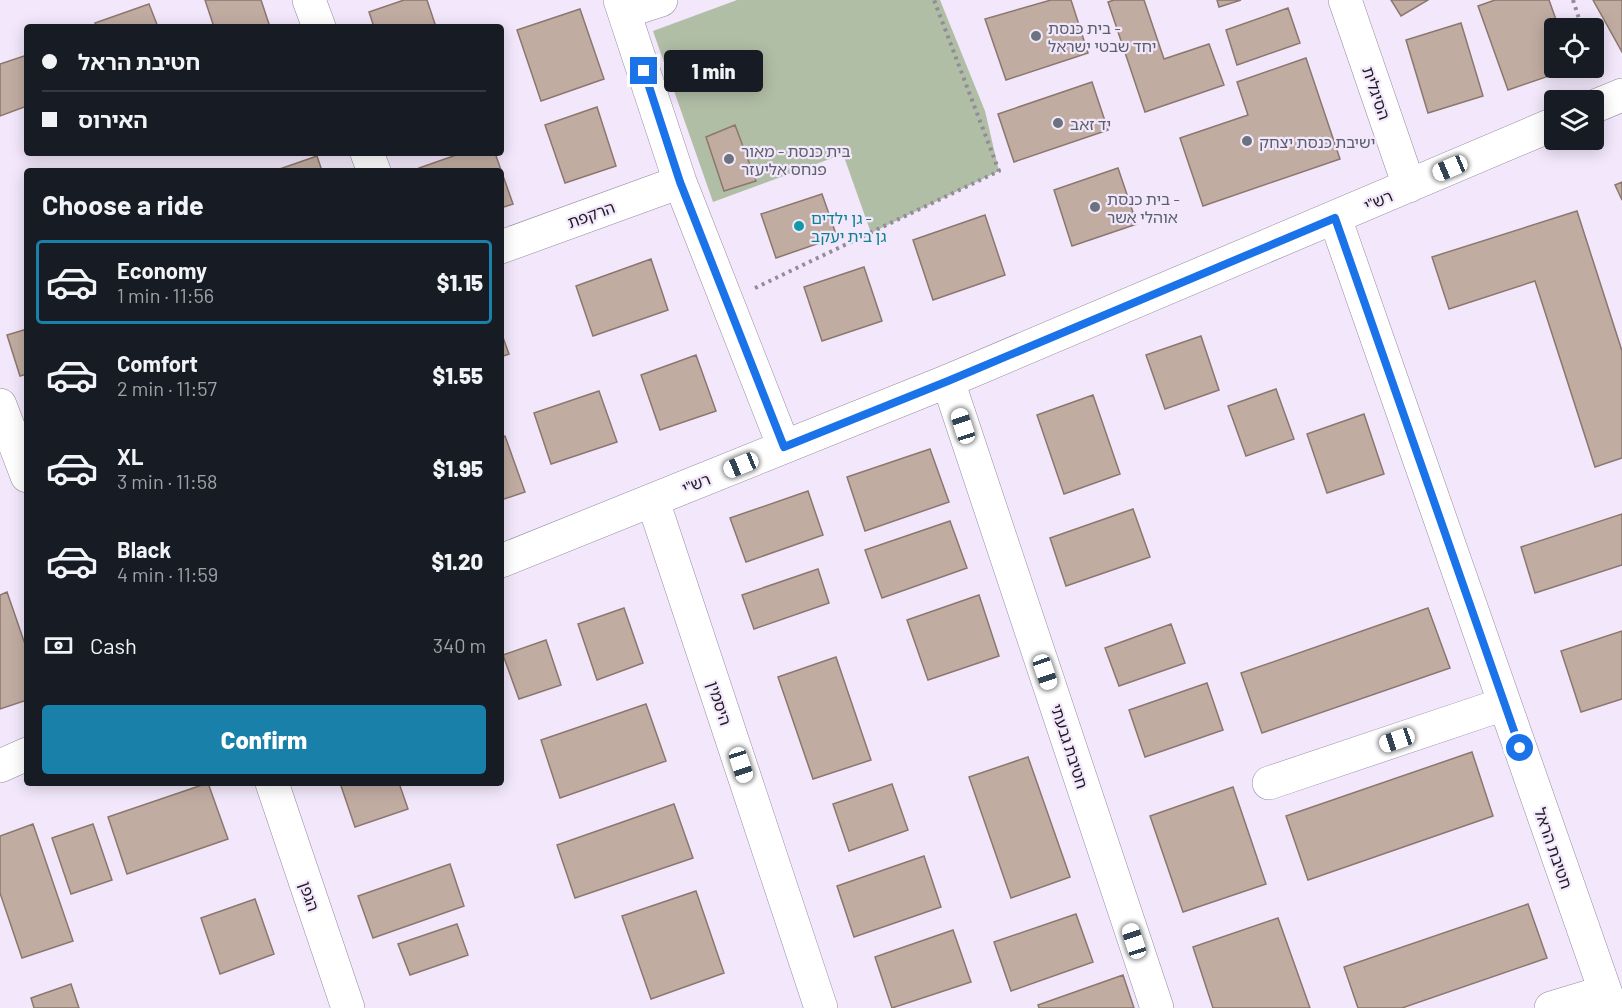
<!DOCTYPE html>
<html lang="en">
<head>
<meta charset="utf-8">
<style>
  body { margin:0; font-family:Barlow,"Noto Sans Hebrew",sans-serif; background:#242831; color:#f1f3f6; height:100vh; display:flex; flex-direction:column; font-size:22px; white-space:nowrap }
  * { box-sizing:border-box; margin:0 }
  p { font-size:20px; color:#9ea1a6 }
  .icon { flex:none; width:33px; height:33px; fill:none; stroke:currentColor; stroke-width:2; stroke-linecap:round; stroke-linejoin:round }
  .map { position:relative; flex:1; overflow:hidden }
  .details { position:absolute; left:24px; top:168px; width:480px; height:618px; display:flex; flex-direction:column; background:#171b24; border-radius:6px; box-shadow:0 3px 15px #0003 }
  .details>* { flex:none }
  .banner { position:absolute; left:24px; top:24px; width:480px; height:132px; border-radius:6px; box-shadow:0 3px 15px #0003; display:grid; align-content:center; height:132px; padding:0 18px; background:#171b24 }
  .tools { position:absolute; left:1544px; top:18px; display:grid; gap:12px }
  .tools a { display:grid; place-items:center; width:60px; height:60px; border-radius:6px; background:#171b24; box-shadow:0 3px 15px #0003; font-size:30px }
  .end { position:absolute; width:27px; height:27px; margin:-14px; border:8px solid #1a73e8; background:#fff; box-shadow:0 0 0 3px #fff }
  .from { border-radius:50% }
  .bubble { position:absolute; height:42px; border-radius:6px; background:#171b24; box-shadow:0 3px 15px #0003; font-size:20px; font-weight:800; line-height:42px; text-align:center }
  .car { position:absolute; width:18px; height:36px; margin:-18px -9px; border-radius:8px; box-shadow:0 0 4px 2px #0007; background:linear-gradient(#fff 24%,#345 0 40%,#fff 0 76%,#345 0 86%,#fff 0) }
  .banner b { display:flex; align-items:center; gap:21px; height:57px; font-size:22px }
  .banner b+b { border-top:2px solid #363941 }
  .banner i { width:15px; height:15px; background:#f1f3f6 }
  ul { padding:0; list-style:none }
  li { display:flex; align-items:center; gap:18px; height:84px; margin:0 12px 9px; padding:0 6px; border:3px solid transparent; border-radius:6px }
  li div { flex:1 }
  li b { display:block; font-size:22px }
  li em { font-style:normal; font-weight:800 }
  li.active { border-color:#1980aa }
  li>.icon { width:54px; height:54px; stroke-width:1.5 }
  h2 { padding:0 18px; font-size:27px; line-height:72px }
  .pay { display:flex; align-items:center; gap:15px; height:66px; padding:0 18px; font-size:22px }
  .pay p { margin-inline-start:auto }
  .action { display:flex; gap:12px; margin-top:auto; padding:12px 18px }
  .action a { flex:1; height:69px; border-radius:6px; background:#1980aa; color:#fff; font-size:24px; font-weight:800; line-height:69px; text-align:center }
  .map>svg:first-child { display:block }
  .green { fill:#b1bea6 }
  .building { fill:#c1aca2; stroke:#8b776e; stroke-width:1.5 }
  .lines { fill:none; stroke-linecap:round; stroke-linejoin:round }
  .minor-casing { stroke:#948b9c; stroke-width:34 }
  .path { stroke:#928b98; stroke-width:4; stroke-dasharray:3 4.5; stroke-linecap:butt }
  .minor { stroke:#fff; stroke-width:33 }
  .route { stroke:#1a73e8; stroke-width:8 }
  .worship-dot { fill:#6b7280; stroke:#f2e7fb; stroke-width:2 }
  .culture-dot { fill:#0f9aa8; stroke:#f2e7fb; stroke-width:2 }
  .labels { text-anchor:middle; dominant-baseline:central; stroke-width:4.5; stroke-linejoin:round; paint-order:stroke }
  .worship-label { font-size:16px; fill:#5b616d; stroke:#f2e7fb; text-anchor:start }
  .street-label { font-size:16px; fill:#1d1a20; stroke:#f2e7fb }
  .culture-label { font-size:16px; fill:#0d838f; stroke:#f2e7fb; text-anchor:start }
</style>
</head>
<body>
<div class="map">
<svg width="1622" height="1008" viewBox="0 0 1622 1008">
  <rect width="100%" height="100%" fill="#f2e7fb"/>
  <path class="green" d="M737,0H940L985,111L999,171L871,233L843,154L713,202L653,31Z"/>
  <path class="building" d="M205,0H261L270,27H214Z
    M404,0H427L436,27H374L369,12Z
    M1051,0H1071L1088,53L1006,80L985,19Z
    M1114,0H1144L1164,59L1209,44L1224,85L1145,112L1108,2Z
    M1217,0H1241L1219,7Z
    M1391,0H1428L1401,16Z
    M1495,0H1549L1559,28H1554V68H1572L1508,90L1478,6Z
    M1593,0H1622V52Z
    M149,4L158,27H96L95,23Z
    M1288,8L1300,43L1237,65L1226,30Z
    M580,9L604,79L541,101L517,30Z
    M1461,23L1483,96L1428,113L1406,40Z
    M27,55V106L0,116V64Z
    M1306,58L1340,159L1203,206L1180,138L1248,115L1237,82Z
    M1092,82L1108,130L1014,162L998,114Z
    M597,107L616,166L565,183L545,125Z
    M735,125L756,181L724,191L706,137Z
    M462,153H495L513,204L501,208V171H420L419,168Z
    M317,156L322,171H274Z
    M1118,168L1137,224L1072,246L1054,190Z
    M1622,182V200L1615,185Z
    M822,194L837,237L776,258L761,214Z
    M1577,211L1622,351V458L1595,467L1535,281L1449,309L1432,257Z
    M985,215L1005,275L933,300L913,240Z
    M651,259L668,310L593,336L576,286Z
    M864,267L882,321L822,341L804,287Z
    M27,329V374L20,376L7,335Z
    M501,332L509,354L501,357Z
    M1201,336L1219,390L1165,409L1146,355Z
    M696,355L716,411L660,430L641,375Z
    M1276,389L1294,439L1246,456L1228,406Z
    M599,391L617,442L551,464L534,413Z
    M1093,395L1120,474L1064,494L1037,415Z
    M1364,414L1384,474L1327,493L1307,434Z
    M505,436L525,492L501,500V438Z
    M930,449L949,502L865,531L847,477Z
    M808,491L823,535L746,562L730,518Z
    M1133,509L1150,557L1066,586L1050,538Z
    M1622,514V565L1535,593L1521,547Z
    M950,521L967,568L882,598L865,550Z
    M818,569L829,603L754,629L742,595Z
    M7,592L27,650V700L0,709V595Z
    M979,595L999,656L928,680L907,620Z
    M624,608L643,663L597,680L578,624Z
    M1428,608L1450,668L1262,733L1241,673Z
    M1171,624L1185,663L1119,686L1105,648Z
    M1622,631V699L1581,712L1561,651Z
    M546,640L561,685L519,699L503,655Z
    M836,657L871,760L813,779L778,677Z
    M1207,683L1223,730L1145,757L1129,710Z
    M646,704L666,761L560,798L541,740Z
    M1472,752L1493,816L1308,880L1286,816Z
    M1028,757L1070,877L1011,898L969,777Z
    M208,783L228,839L127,874L108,817Z
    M340,783H399L408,809L355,827Z
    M892,784L908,830L849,851L833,804Z
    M1233,787L1266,884L1183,912L1150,816Z
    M674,804L693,858L575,898L557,845Z
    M33,824L73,941L22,958L0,893V836Z
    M93,824L112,880L71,894L52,838Z
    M924,856L941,907L854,937L837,886Z
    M450,864L464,906L373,938L358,896Z
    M696,891L724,973L651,999L622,916Z
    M255,899L274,954L220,974L201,918Z
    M1528,904L1547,958L1402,1008H1358L1344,967Z
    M1076,914L1093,962L1011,991L994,942Z
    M1278,918L1310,1008H1213L1193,947Z
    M457,924L468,955L410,975L398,944Z
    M953,930L971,982L892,1008L875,957Z
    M1123,975L1134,1008H1039L1038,1005Z
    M71,984L79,1008H34L31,998Z"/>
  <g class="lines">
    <defs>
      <path id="minor" d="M309,0L319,27
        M620,0L680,182L784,447
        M1345,0L1409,186
        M624,12L661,0
        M1593,107L1622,95
        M367,153L374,171
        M1335,218L1611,1008
        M501,247L680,182
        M948,381L1157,1008
        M0,405L27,476
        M653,501L821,1008
        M501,561L948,381L1554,124
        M0,766L27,754
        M272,783L348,1008
        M1269,783L1504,704
        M1551,1008L1604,992"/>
    </defs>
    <use href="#minor" class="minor-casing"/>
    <path class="path" d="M1573,0L1582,28
      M1593,61L1596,72
      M755,288L999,171L934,0"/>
    <use href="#minor" class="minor"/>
  </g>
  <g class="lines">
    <path class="route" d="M644,71L680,182L784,447L948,381L1335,218L1520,748"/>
  </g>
  <g class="worship-dot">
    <circle cx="1036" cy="36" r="6"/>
    <circle cx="1058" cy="123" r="6"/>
    <circle cx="1247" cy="141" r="6"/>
    <circle cx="729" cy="159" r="6"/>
    <circle cx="1095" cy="207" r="6"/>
  </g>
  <circle class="culture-dot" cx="799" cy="226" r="6"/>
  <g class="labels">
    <g class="worship-label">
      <text x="1048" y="27">בית כנסת -<tspan x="1048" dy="18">יחד שבטי ישראל</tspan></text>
      <text x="1070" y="123">יד זאב</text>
      <text x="1259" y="141">ישיבת כנסת יצחק</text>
      <text x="741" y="150">בית כנסת - מאור<tspan x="741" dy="18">פנחס אליעזר</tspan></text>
      <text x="1107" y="198">בית כנסת -<tspan x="1107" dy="18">אוהלי אשר</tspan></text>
    </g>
    <g class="street-label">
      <text transform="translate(1377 93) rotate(71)">הסיגלית</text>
      <text transform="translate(1378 200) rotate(-23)">רש"י</text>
      <text transform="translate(591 214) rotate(-20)">הרקפת</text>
      <text transform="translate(696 483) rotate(-22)">רש"י</text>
      <text transform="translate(720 703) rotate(72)">היסמין</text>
      <text transform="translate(1070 746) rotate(72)">חטיבת גבעתי</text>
      <text transform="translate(1554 848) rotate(71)">חטיבת הראל</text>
      <text transform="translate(310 896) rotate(71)">הגפן</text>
    </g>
    <g class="culture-label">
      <text x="811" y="217">גן ילדים -<tspan x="811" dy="18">גן בית יעקב</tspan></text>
    </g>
  </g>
</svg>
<div class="tools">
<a><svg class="icon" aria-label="locate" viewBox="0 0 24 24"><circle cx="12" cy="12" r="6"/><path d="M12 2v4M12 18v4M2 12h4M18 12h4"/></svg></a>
<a><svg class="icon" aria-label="layers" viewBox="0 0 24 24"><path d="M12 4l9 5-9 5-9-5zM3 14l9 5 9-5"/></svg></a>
</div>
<i class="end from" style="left:1520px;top:748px"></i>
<i class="end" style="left:644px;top:71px"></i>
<div class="bubble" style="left:664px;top:50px;width:99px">1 min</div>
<i class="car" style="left:1450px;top:168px;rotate:247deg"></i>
<i class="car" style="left:963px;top:426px;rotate:342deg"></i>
<i class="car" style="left:741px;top:465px;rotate:248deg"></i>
<i class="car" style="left:1045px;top:672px;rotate:161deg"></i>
<i class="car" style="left:1397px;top:740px;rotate:251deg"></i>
<i class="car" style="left:741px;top:765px;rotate:162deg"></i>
<i class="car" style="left:1134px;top:941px;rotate:342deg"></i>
<div class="banner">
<b><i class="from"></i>חטיבת הראל</b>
<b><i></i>האירוס</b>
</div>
<section class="details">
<h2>Choose a ride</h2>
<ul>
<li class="active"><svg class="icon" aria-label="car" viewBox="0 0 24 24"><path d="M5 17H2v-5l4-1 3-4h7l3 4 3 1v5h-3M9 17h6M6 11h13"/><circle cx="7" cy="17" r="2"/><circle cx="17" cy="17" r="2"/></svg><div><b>Economy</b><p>1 min · 11:56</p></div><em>$1.15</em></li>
<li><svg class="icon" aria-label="car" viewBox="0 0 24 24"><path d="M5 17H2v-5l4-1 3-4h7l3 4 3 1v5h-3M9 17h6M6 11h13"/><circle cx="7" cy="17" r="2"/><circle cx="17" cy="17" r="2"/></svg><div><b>Comfort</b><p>2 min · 11:57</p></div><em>$1.55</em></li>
<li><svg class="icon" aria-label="car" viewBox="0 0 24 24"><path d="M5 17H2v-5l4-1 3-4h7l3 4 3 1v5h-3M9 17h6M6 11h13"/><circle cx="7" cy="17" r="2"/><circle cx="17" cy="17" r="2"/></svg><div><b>XL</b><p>3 min · 11:58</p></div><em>$1.95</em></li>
<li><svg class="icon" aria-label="car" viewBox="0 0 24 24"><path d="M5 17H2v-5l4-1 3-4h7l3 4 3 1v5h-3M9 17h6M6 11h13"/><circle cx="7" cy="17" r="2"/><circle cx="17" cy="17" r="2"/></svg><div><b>Black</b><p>4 min · 11:59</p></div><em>$1.20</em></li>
</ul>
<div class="pay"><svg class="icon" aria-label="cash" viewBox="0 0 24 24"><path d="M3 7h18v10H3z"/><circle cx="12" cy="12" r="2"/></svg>Cash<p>340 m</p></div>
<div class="action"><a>Confirm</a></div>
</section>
</div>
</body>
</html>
